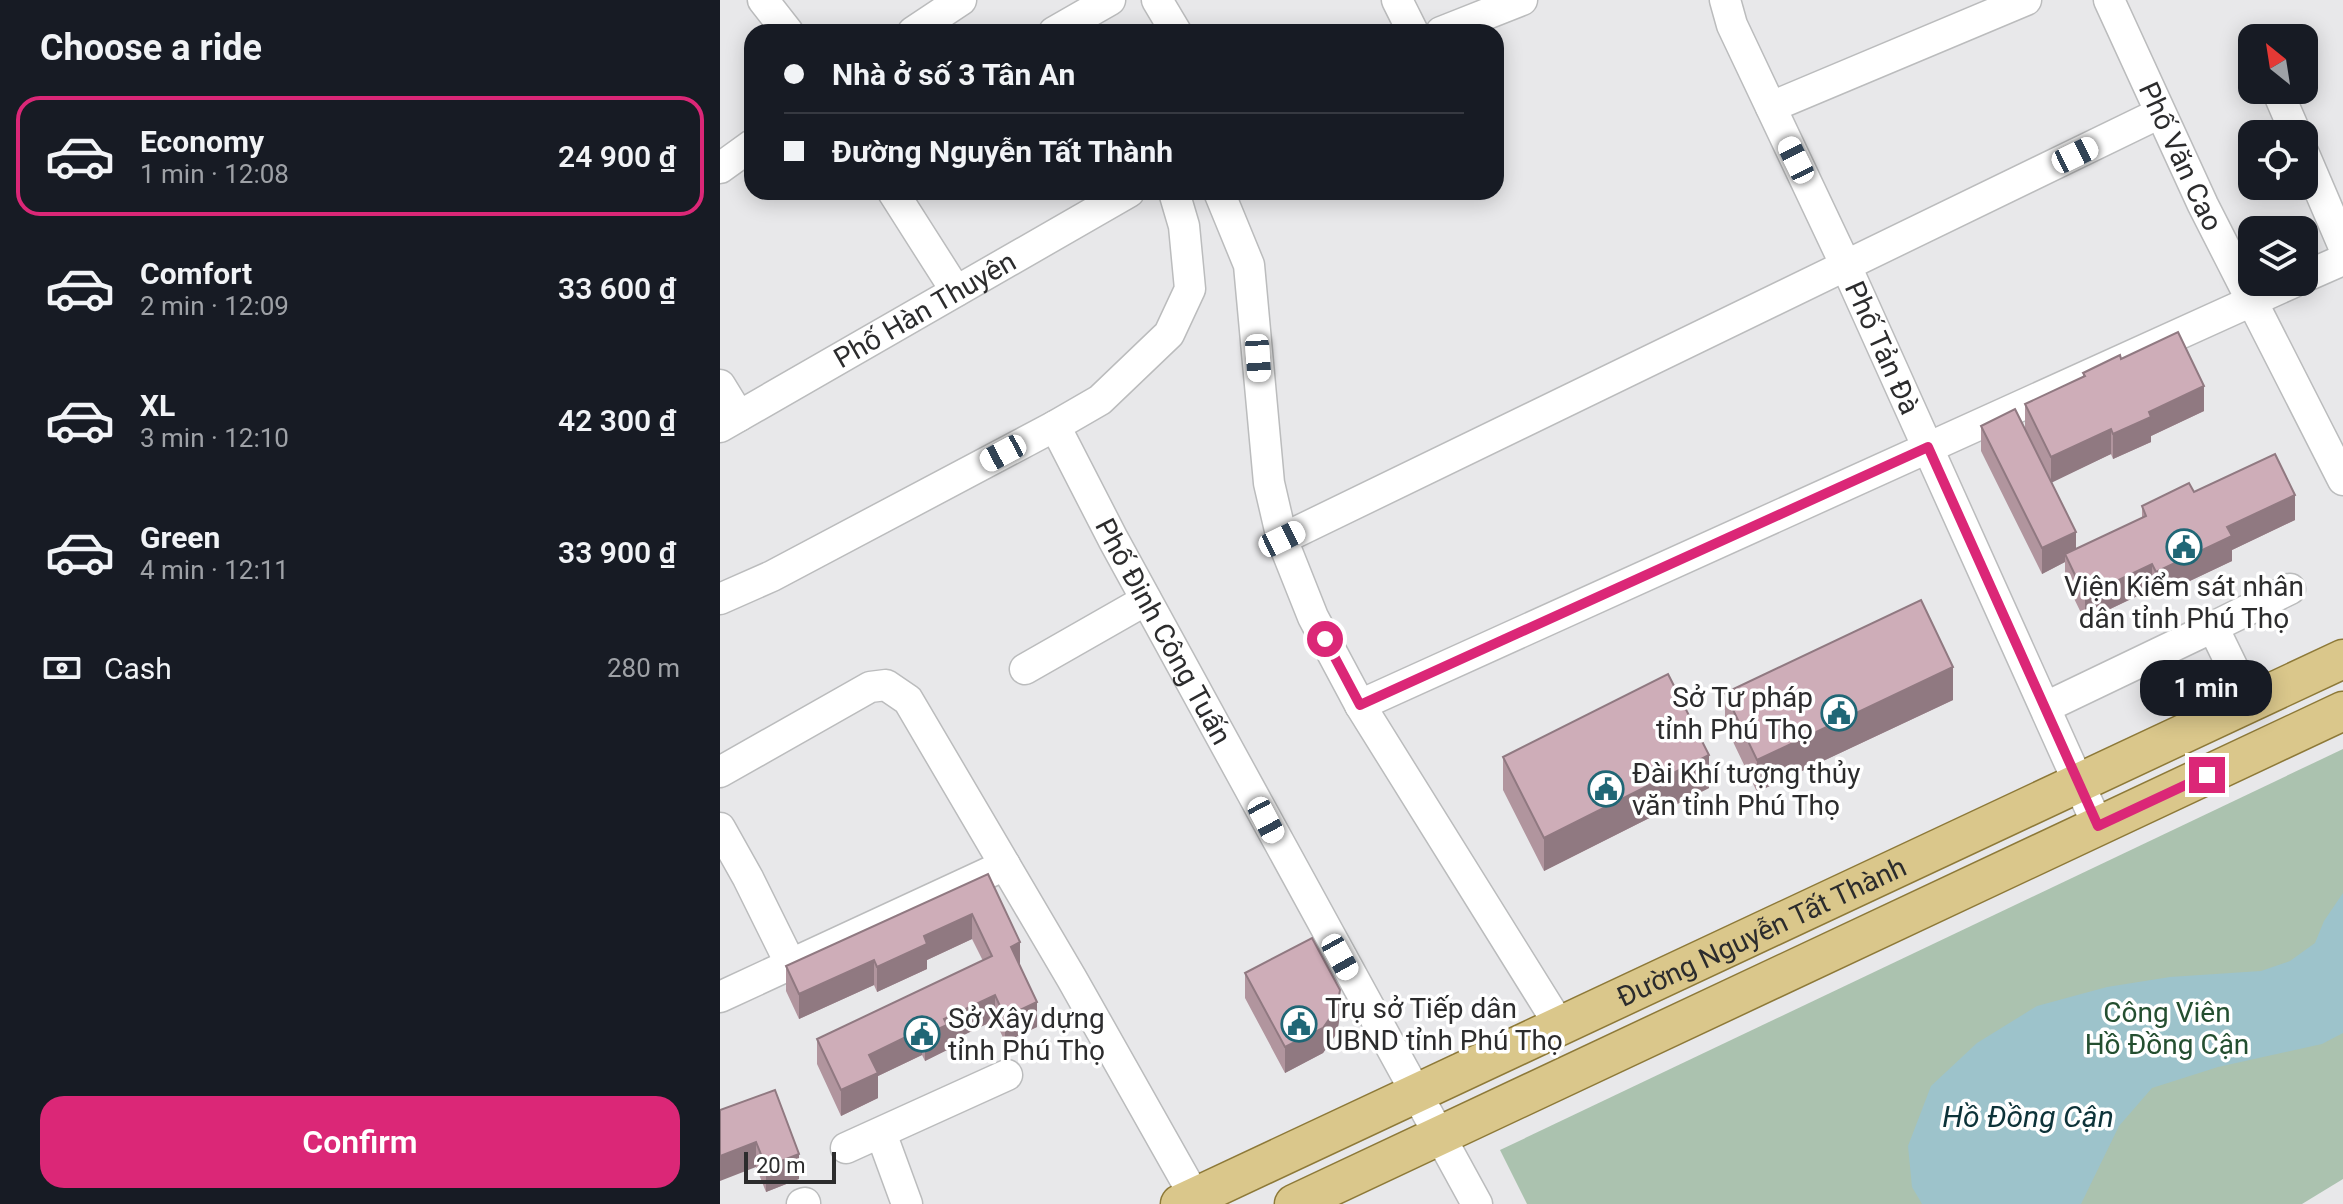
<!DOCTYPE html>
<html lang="en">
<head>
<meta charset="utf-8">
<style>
  body { margin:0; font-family:Roboto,sans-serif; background:#242831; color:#f1f3f6; height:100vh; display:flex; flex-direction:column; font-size:30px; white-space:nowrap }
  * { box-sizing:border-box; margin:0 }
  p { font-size:26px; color:#9ea1a6 }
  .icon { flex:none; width:44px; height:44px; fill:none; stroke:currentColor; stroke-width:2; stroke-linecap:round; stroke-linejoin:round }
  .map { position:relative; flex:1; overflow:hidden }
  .sheet { display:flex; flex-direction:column; background:#171b24; width:720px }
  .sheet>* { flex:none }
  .banner { position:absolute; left:24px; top:24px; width:760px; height:176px; border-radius:24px; box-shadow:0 4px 20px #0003; display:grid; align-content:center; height:176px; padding:0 40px; background:#171b24 }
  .needle { width:52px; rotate:330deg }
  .tools { position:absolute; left:1518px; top:24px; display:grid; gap:16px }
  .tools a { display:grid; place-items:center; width:80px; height:80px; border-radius:16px; background:#171b24; box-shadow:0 4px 20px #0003; font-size:40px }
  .scale { position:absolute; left:24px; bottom:20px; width:92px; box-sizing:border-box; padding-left:8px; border:4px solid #2c2c2d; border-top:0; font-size:22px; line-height:28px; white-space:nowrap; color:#2c2c2d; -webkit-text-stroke:6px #fff; paint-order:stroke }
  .end { position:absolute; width:36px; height:36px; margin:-18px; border:10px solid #db2777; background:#fff; box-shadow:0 0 0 4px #fff }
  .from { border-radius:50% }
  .bubble { position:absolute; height:56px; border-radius:24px; background:#171b24; box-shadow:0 4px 20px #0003; font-size:26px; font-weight:600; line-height:56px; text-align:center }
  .car { position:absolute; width:24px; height:48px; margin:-24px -12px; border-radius:10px; box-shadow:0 0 6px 2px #0007; background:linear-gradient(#fff 24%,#345 0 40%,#fff 0 76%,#345 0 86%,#fff 0) }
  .banner b { display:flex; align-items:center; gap:28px; height:76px; font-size:30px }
  .banner b+b { border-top:2px solid #363941 }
  .banner i { width:20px; height:20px; background:#f1f3f6 }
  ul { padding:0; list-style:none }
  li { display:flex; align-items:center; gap:24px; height:120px; margin:0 16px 12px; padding:0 24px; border:4px solid transparent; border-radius:24px }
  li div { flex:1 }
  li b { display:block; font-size:30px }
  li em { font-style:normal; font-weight:600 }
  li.current { border-color:#db2777 }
  li>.icon { width:72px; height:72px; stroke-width:1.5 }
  h2 { padding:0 40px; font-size:36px; line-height:96px }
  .pay { display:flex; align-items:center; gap:20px; height:88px; padding:0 40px; font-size:30px }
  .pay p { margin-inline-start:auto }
  .action { display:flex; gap:16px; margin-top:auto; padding:16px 40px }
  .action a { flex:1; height:92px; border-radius:24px; background:#db2777; color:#fff; font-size:32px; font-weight:600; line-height:92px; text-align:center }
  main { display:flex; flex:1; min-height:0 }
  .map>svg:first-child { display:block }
  .green { fill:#abc2af }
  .water { fill:#9dc3cb }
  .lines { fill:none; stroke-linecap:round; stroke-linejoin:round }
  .minor-casing { stroke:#bbbcbd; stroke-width:33 }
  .major-casing { stroke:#8d7938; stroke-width:41 }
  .minor { stroke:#fff; stroke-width:30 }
  .major { stroke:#dac78b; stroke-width:38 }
  .wall { fill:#b1959e }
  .shaded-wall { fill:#907981 }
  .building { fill:#ceadb8; stroke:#907981; stroke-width:2 }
  .route { stroke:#db2777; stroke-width:10 }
  .labels { text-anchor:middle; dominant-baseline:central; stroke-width:7; stroke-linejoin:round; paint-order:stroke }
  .street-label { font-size:28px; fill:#2c2c2d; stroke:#fff }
  .poi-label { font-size:28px; fill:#2c2c2d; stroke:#fff; text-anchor:start }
  .park-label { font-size:28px; fill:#244f30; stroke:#fff }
  .water-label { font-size:30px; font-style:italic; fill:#0d3339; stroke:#fff }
</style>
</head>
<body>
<main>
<section class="sheet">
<h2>Choose a ride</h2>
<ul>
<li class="current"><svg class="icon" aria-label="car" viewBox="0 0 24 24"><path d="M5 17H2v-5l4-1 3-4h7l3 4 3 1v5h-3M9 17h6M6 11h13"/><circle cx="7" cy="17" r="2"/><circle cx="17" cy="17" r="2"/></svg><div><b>Economy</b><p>1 min · 12:08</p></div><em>24 900 ₫</em></li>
<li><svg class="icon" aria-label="car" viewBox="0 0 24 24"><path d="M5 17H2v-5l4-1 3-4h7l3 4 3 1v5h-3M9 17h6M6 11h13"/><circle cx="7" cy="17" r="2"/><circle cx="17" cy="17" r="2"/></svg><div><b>Comfort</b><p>2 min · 12:09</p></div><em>33 600 ₫</em></li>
<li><svg class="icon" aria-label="car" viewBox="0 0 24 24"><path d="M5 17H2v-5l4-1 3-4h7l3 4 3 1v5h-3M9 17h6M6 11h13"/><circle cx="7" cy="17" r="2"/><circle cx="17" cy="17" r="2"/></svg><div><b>XL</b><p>3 min · 12:10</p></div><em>42 300 ₫</em></li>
<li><svg class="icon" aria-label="car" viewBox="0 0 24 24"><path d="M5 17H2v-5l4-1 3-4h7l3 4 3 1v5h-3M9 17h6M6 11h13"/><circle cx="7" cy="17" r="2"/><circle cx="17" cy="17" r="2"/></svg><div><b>Green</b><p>4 min · 12:11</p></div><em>33 900 ₫</em></li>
</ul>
<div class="pay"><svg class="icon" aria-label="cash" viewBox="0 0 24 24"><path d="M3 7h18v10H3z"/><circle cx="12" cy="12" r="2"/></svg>Cash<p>280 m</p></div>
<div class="action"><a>Confirm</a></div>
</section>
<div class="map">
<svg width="1623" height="1204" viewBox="0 0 1623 1204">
  <rect width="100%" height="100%" fill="#e8e8ea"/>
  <path class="green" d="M1623,749V1179L1582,1204H807L780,1150Z"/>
  <path class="water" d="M1623,893V1033L1602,1044L1498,1067L1432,1088L1399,1126L1361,1204H1202L1192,1187L1188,1146L1211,1086L1257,1043L1317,1006L1387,987L1450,977L1541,971L1570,961L1595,943L1604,921Z"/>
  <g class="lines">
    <defs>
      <g id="minor">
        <path d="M43,0L68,32"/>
        <path d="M437,0L456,32"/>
        <path d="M677,0L693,32"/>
        <path id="s1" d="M1005,0L1012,25L1126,266L1378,826"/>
        <path id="s2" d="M1389,0L1483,205L1623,480"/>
        <path d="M193,32L241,0"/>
        <path d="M334,32L390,0"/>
        <path d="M721,32L802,0"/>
        <path d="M1557,90L1576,134"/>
        <path d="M1051,107L1306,0"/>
        <path d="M1584,154L1623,245"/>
        <path d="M0,168L32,145"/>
        <path d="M173,192L236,291"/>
        <path id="s3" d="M454,192L464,226L470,289L449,334L380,400L335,426L393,539L757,1204"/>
        <path d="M499,192L529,265L549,483L562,539L593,617L640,705L840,1026"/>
        <path d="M1584,277L1623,260"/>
        <path d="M0,385L19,416"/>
        <path id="s4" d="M0,427L409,192"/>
        <path d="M562,539L1440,113"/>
        <path d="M0,599L52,576L335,426"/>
        <path d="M1493,627L1570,589"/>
        <path d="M305,669L426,600"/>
        <path d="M640,705L1574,282"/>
        <path d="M1326,707L1493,627L1530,703"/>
        <path d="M0,772L150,687L166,685L188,700L352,979L475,1197"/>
        <path d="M0,828L28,878L71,965"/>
        <path d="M0,997L285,865"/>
        <path d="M161,1133L187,1204"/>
        <path d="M126,1148L287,1075"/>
        <path d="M82,1204L85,1203"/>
      </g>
      <g id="major">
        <path id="s5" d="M460,1204L1623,659"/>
        <path d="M574,1204L1623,711"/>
      </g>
    </defs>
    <use href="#minor" class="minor-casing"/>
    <use href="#major" class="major-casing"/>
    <use href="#minor" class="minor"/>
    <use href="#major" class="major"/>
  </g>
  <path class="wall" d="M1401,359L1484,411L1431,436V442L1393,459L1391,454L1331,482L1356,549L1422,518V506L1474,492L1575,520L1512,550V561L1436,597L1432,589L1365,621L1345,580V562L1322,574L1261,451V426L1305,429V404L1363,377V373Z
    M1005,693L1233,700L1037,792L1005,725Z
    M783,757L989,788L824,871L783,790Z
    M268,874L300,965L317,1027L285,1042L275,1020L227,1043V1050L205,1061L202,1055L158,1076V1098L121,1116L97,1064V1039L263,961L252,939L207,960V969L157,992L154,985L79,1019L66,991V966Z
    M525,973L620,1015L617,1033L603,1053L565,1073L525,998Z
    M0,1110L79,1179L46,1192L36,1167Z"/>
  <path class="shaded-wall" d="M1484,386V411L1431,436V442L1393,459V434L1429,412Z
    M1391,429V454L1331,483V457Z
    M1575,495V520L1512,550V561L1436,597V572L1507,527Z
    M1356,532V557L1345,554V562L1322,574V548Z
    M1432,564V589L1365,621V596Z
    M1233,667V700L1037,792V760Z
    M989,755V788L824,871V838Z
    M252,914V939L207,960V969L157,992V967L204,936Z
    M300,942V968L291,947Z
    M154,960V985L79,1019V994Z
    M620,990V1015L617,1033L603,1053L565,1073V1047Z
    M275,995V1020L227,1043V1050L205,1061V1035L224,1019Z
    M317,1002V1027L285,1042V1017Z
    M202,1029V1055L158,1076V1098L121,1116V1090L149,1055Z
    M36,1142V1167L0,1181V1156Z
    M79,1154V1179L46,1192V1167Z"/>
  <path class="building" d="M1458,332L1484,386L1429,412L1431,417L1393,434L1391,429L1331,457L1305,404L1365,376L1363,373L1400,355L1401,359Z
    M1295,409L1356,532L1322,548L1261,426Z
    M1555,454L1575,495L1507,527L1512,536L1436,572L1432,564L1365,596L1345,554L1426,516L1422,506L1469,483L1474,492Z
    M1201,600L1233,667L1037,760L1005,693Z
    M948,674L989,755L824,838L783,757Z
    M268,874L300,942L291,947L317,1002L285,1017L275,995L224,1019L227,1025L205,1035L202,1029L149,1055L158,1073L121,1090L97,1039L272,956L252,914L204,936L207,944L157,967L154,960L79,994L66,966Z
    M592,938L620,990L617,1008L603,1028L565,1047L525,973Z
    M55,1090L79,1154L46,1167L36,1142L0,1156V1110Z"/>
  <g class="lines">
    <path class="route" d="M605,639L640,705L1208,447L1378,826L1487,775"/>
  </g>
  <defs>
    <symbol id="civic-ring" viewBox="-11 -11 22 22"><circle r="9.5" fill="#fff" stroke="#206776" stroke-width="1.5"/><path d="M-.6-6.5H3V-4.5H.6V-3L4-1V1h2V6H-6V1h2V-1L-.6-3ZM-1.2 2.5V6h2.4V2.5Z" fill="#206776"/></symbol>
  </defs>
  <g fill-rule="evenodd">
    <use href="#civic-ring" x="1444" y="527" width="40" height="40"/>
    <use href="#civic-ring" x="1099" y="693" width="40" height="40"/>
    <use href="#civic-ring" x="866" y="769" width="40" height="40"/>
    <use href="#civic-ring" x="559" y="1004" width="40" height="40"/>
    <use href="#civic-ring" x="182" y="1014" width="40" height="40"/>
  </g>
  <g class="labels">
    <g class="street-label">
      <text stroke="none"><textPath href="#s2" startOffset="172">Phố Văn Cao</textPath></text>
      <text stroke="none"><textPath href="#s4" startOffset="236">Phố Hàn Thuyên</textPath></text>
      <text stroke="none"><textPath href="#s1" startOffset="382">Phố Tản Đà</textPath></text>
      <text stroke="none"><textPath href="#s3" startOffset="528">Phố Đinh Công Tuấn</textPath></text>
      <text stroke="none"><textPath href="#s5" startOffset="642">Đường Nguyễn Tất Thành</textPath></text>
    </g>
    <g class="poi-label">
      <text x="1464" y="586" text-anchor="middle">Viện Kiểm sát nhân<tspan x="1464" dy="32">dân tỉnh Phú Thọ</tspan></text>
      <text x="1093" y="697" text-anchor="end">Sở Tư pháp<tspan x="1093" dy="32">tỉnh Phú Thọ</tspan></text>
      <text x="912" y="773">Đài Khí tượng thủy<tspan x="912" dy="32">văn tỉnh Phú Thọ</tspan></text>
      <text x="605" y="1008">Trụ sở Tiếp dân<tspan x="605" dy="32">UBND tỉnh Phú Thọ</tspan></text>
      <text x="228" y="1018">Sở Xây dựng<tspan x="228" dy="32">tỉnh Phú Thọ</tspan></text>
    </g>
    <g class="park-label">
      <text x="1447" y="1012">Công Viên<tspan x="1447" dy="32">Hồ Đồng Cận</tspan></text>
    </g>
    <g class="water-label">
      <text x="1308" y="1116">Hồ Đồng Cận</text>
    </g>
  </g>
</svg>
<div class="tools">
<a><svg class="needle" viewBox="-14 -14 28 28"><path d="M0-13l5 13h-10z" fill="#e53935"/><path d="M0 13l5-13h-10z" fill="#9ea1a6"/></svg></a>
<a><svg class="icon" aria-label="locate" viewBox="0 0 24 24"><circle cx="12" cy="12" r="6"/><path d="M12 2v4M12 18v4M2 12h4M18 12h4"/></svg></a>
<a><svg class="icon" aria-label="layers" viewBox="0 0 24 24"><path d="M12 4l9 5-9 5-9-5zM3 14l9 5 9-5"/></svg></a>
</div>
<div class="scale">20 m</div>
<i class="end from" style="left:605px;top:639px"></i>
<i class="end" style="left:1487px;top:775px"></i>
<div class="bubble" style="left:1420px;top:660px;width:132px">1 min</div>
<i class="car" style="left:1355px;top:155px;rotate:64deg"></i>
<i class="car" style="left:1076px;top:160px;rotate:334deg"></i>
<i class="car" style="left:538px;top:358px;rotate:176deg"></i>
<i class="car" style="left:283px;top:453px;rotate:242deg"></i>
<i class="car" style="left:562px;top:539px;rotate:64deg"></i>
<i class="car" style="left:546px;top:820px;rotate:152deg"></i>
<i class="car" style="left:620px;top:957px;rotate:151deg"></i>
<div class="banner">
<b><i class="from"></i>Nhà ở số 3 Tân An</b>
<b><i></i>Đường Nguyễn Tất Thành</b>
</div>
</div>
</main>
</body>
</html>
